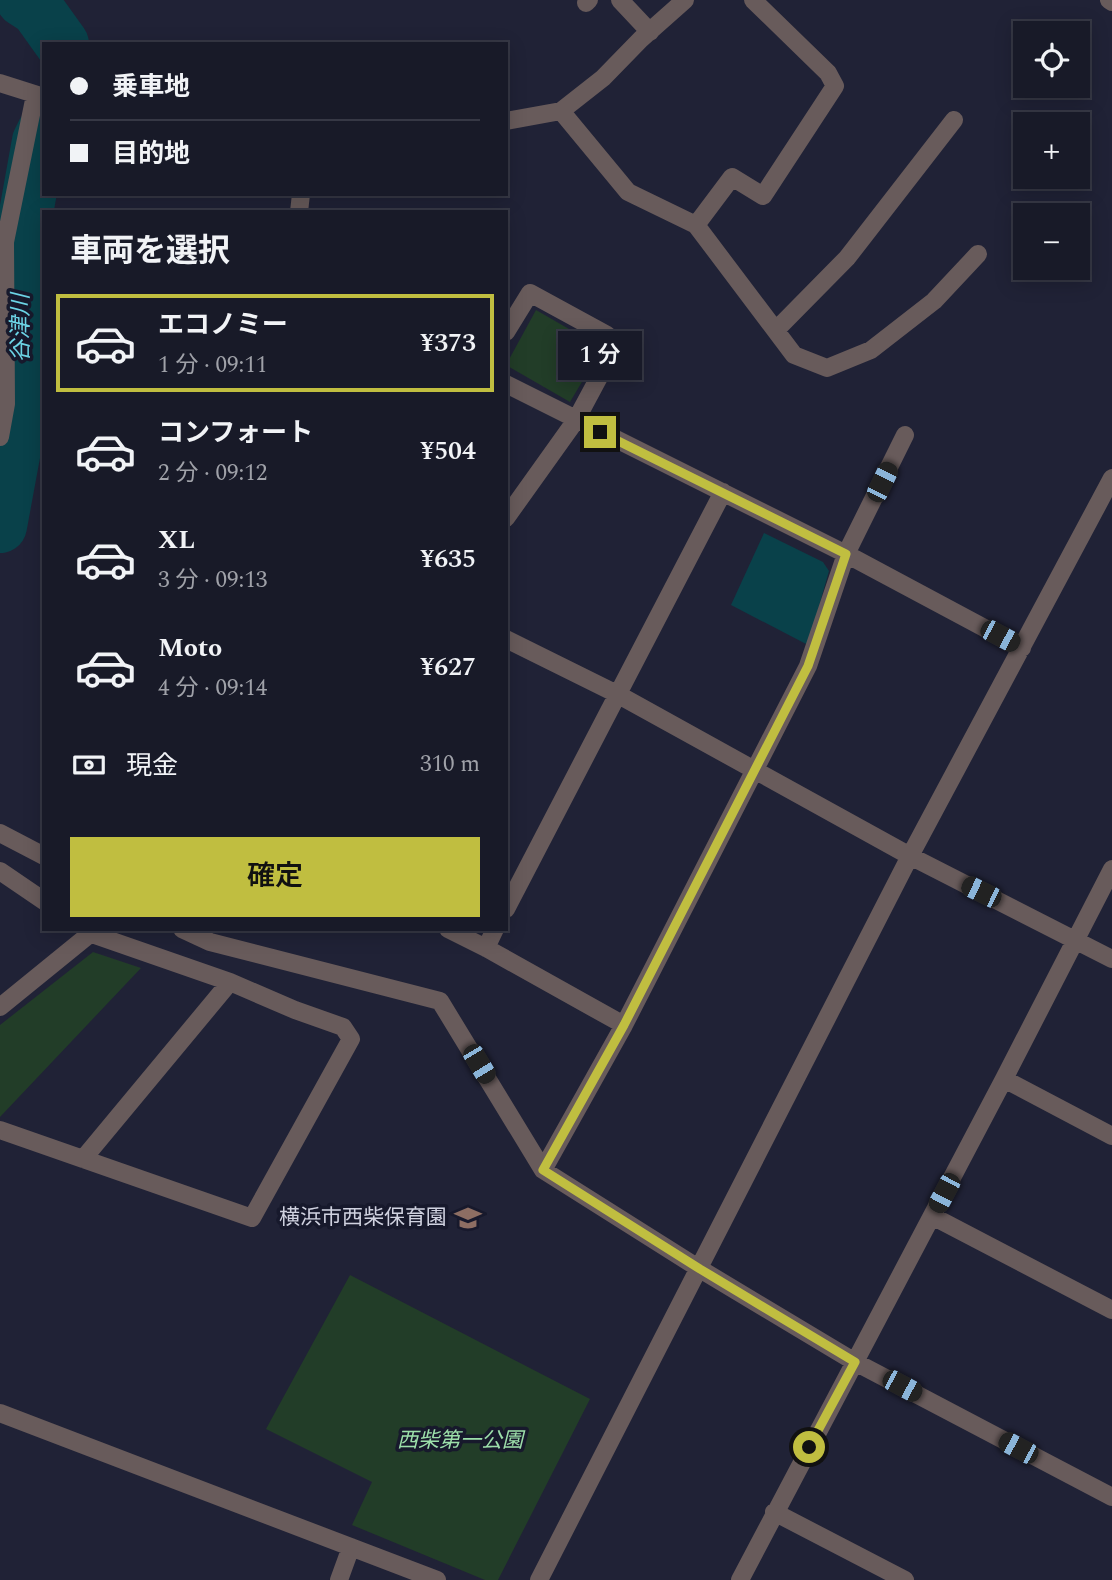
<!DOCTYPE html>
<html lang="ja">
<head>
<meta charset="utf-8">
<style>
  body { margin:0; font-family:Spectral,"Noto Sans JP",serif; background:#212330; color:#f1f3f6; height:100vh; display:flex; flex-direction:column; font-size:26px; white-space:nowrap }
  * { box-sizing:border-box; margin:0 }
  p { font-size:23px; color:#9fa1a8 }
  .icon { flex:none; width:38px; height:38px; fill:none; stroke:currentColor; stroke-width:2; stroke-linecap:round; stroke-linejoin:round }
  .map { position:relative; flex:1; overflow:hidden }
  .sheet { position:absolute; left:42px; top:210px; width:466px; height:721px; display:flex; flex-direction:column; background:#181a28; border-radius:0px; box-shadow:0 4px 18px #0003,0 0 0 2px #363845 }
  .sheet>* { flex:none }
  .guide { position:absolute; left:42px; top:42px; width:466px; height:154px; border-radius:0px; box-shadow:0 4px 18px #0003,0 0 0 2px #363845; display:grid; align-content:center; height:154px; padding:0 28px; background:#181a28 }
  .fabs { position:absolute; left:1013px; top:21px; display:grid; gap:14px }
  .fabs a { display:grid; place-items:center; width:77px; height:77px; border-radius:0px; background:#181a28; box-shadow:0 4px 18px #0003,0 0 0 2px #363845; font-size:35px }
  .end { position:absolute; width:32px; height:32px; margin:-16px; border:9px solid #c0be40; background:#111; box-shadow:0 0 0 4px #111 }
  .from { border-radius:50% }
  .bubble { position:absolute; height:49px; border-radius:0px; background:#181a28; box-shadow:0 4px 18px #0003,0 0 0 2px #363845; font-size:23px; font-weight:600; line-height:49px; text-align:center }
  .car { position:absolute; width:21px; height:42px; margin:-21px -10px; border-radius:9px; box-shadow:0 0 5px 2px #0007; background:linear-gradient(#222 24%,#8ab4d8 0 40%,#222 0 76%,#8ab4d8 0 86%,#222 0) }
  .guide b { display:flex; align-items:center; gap:24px; height:66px; font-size:26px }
  .guide b+b { border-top:2px solid #363845 }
  .guide i { width:18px; height:18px; background:#f1f3f6 }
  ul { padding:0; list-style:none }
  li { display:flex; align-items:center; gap:21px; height:98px; margin:0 14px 10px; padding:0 14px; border:4px solid transparent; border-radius:0px }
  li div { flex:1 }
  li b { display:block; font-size:26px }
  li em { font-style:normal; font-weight:600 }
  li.active { border-color:#c0be40 }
  li>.icon { width:63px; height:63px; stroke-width:1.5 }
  h2 { padding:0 28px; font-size:32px; line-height:84px }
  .pay { display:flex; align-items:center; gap:18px; height:77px; padding:0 28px; font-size:26px }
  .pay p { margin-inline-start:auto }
  .cta { display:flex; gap:14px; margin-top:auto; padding:14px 28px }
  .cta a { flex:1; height:80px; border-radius:0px; background:#c0be40; color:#111; font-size:28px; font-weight:600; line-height:80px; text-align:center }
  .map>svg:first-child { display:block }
  .green { fill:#223d28 }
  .water { fill:#09414a }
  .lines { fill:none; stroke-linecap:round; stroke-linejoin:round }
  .river { stroke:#09414a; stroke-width:54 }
  .minor { stroke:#685b5b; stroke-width:18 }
  .route { stroke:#c0be40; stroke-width:9 }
  .labels { text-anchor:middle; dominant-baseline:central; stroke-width:7; stroke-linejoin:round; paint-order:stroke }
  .poi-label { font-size:21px; fill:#d0d2e0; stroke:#17192c; text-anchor:end }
  .park-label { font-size:21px; font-style:italic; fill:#9cdfaa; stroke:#17192c }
  .water-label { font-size:23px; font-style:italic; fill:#6cd4e6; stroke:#17192c }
</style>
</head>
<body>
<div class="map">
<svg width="1112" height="1580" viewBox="0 0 1112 1580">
  <rect width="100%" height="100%" fill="#202236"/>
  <path class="green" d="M536,310L602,348L570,402L506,365Z
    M93,952L141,968L0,1117V1025Z
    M350,1275L590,1399L498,1580H485L352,1525L372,1482L266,1429Z"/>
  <path class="water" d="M764,533L823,562L829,571L808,645L731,605Z"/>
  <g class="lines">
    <path class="river" d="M23,0L37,9L62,44
      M0,526L21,412V241L39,141L44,131"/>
    <path class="minor" d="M620,0L650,32
      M1109,0L1112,2
      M586,3L589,0
      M0,83L44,97
      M561,111L628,192L696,225L794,355L827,368L871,350L934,301L978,254
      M506,121L561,111L603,78L641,39L685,0
      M299,212L301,194
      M696,225L732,177L763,196L835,86L828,73L753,0
      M777,329L847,258L954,120
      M506,332L530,293L607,335L613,351L576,420L506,518
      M506,384L846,554L1022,648
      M0,437L6,404L5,242L35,95
      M506,639L617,694L910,856L1112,959
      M0,833L44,856
      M0,871L44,901
      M506,909L723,492
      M182,929L210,942L440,1001L543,1170L700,1269L855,1362L1112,1497
      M448,929L486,948L624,1025
      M486,948L495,929
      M0,1007L96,929
      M1004,1079L1112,1136
      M0,1130L252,1218L351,1039L343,1027L295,1010L230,982L92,934L85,929
      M83,1159L230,982
      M543,1170L624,1025L808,666L846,554L905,435
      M932,1216L1112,1310
      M0,1413L437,1580
      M774,1512L905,1580
      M339,1580L351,1547
      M539,1580L910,856L1112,478
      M740,1580L1004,1079L1112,869"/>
  </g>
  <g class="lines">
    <path class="route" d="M600,432L846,554L808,666L624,1025L543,1170L700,1269L855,1362L809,1447"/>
  </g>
  <defs>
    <symbol id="school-bare" viewBox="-9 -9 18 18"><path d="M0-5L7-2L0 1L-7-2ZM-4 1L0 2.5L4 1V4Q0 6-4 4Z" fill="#8d6e63" stroke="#17192c" stroke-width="2.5" paint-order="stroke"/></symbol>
  </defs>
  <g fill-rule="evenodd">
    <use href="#school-bare" x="449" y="1199" width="38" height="38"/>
  </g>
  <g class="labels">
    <g class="poi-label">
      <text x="447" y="1218">横浜市西柴保育園</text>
    </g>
    <g class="park-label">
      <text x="460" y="1441">西柴第一公園</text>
    </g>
    <g class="water-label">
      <text transform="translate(21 328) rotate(-90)">谷津川</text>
    </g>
  </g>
</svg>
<div class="fabs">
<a><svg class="icon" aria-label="locate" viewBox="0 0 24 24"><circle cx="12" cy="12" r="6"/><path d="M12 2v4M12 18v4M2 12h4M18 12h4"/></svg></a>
<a>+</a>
<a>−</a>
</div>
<i class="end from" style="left:809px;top:1447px"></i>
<i class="end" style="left:600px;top:432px"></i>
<div class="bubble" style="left:558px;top:331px;width:84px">1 分</div>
<i class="car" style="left:882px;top:482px;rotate:26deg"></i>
<i class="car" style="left:1000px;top:636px;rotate:118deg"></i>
<i class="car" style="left:981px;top:892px;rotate:296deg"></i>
<i class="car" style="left:479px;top:1064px;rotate:149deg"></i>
<i class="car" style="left:944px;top:1193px;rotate:208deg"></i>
<i class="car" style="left:902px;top:1386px;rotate:118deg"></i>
<i class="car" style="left:1018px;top:1448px;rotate:298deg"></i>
<div class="guide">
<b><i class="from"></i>乗車地</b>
<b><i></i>目的地</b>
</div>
<section class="sheet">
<h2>車両を選択</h2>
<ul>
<li class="active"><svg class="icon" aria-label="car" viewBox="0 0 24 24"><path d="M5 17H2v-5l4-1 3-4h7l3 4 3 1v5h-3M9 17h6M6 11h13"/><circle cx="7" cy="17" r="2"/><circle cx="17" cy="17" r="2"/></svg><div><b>エコノミー</b><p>1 分 · 09:11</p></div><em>¥373</em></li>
<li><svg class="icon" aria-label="car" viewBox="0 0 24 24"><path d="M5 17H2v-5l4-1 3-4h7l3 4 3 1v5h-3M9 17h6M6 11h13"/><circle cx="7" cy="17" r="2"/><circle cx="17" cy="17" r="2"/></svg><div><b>コンフォート</b><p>2 分 · 09:12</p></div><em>¥504</em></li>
<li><svg class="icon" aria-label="car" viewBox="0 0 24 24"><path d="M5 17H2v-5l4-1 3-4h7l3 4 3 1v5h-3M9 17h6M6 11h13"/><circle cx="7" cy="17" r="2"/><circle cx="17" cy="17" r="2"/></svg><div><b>XL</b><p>3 分 · 09:13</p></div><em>¥635</em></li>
<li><svg class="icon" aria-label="car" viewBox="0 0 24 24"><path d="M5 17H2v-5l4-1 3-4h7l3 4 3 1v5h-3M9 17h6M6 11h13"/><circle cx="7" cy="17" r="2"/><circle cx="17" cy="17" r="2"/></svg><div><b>Moto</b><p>4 分 · 09:14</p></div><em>¥627</em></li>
</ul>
<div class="pay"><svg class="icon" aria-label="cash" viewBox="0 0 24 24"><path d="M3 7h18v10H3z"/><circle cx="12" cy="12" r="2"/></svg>現金<p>310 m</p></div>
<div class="cta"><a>確定</a></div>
</section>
</div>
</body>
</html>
